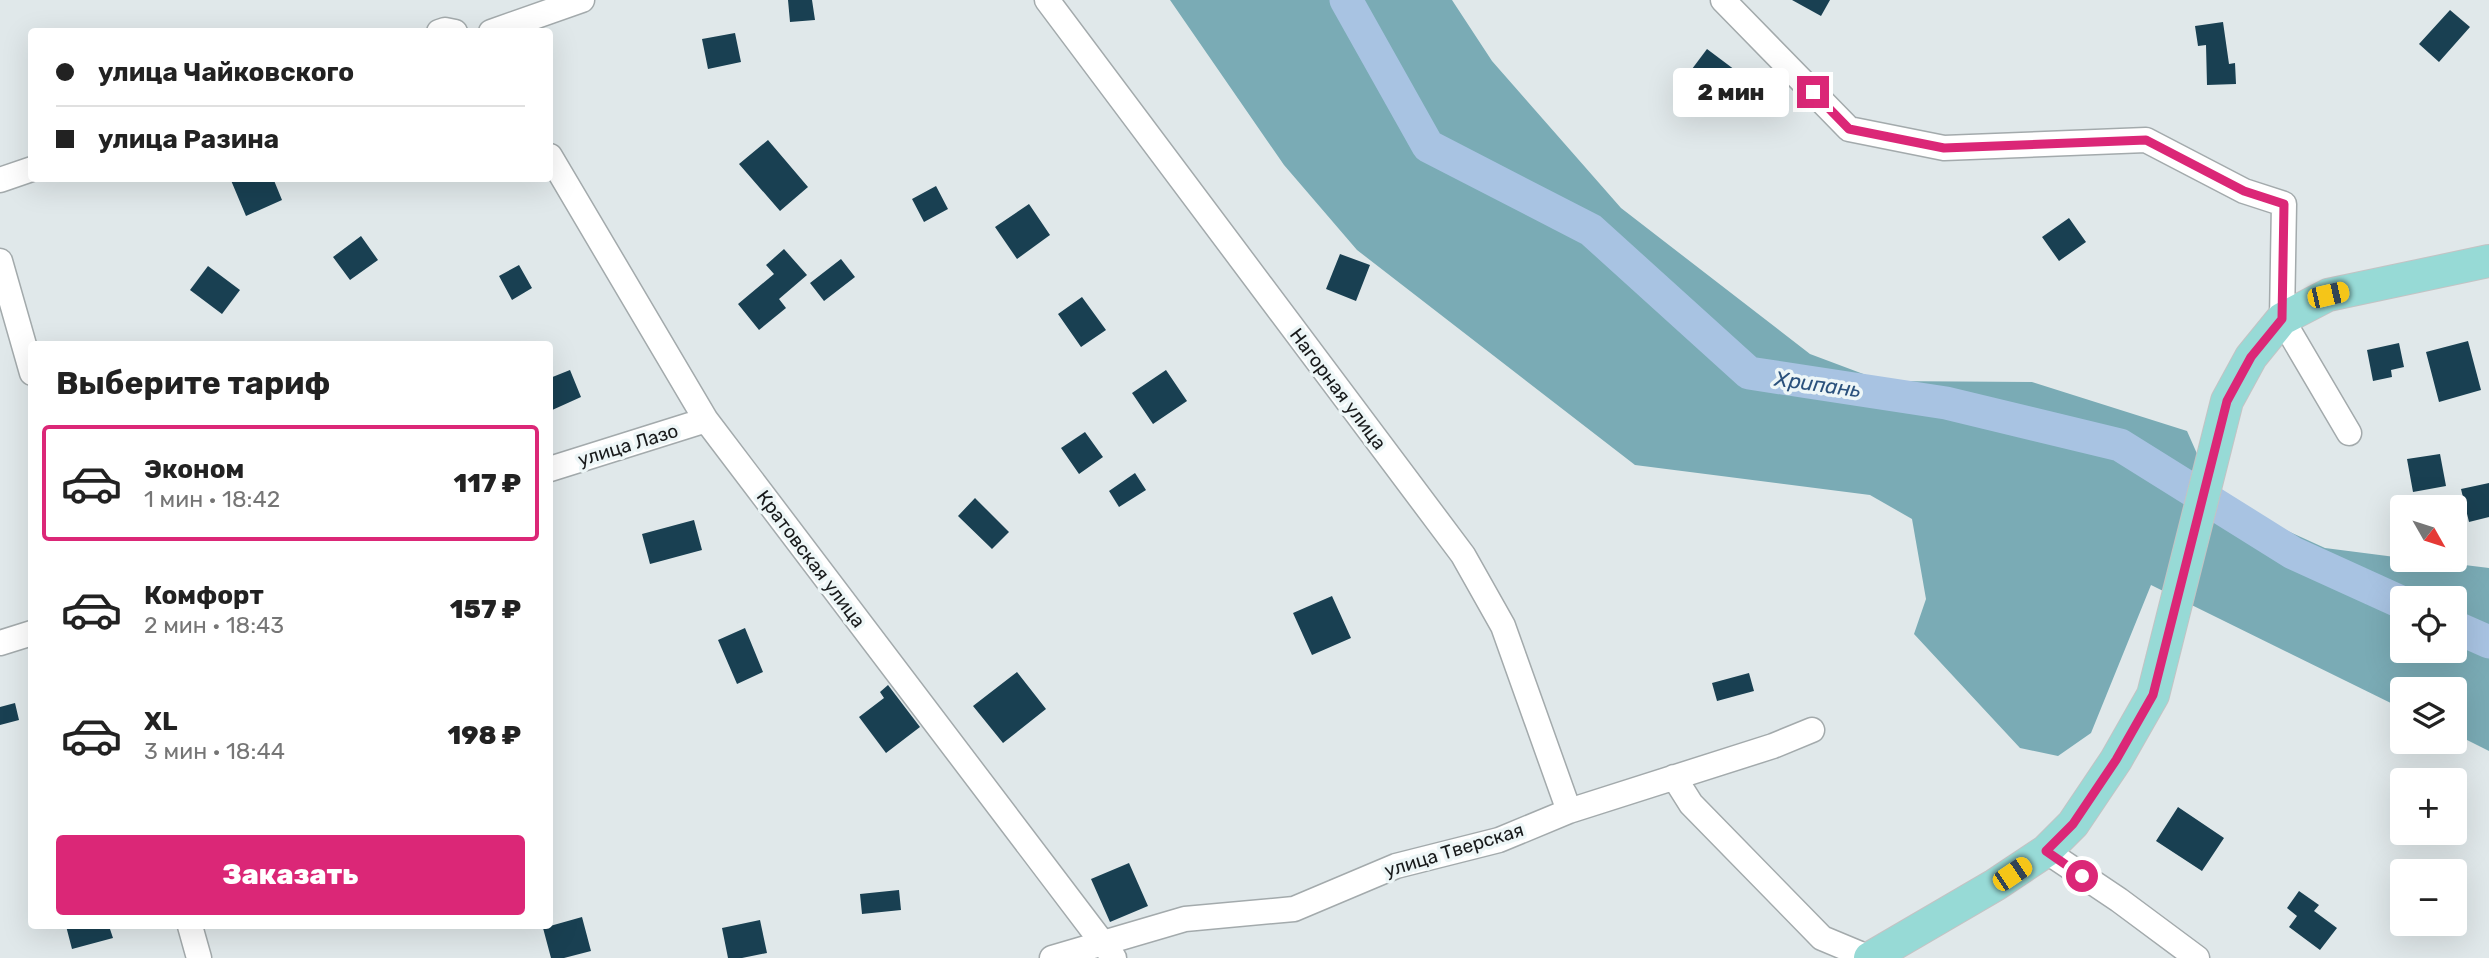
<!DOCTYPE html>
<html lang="ru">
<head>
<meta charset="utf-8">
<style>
  body { margin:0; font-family:Rubik,sans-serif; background:#f6f6f6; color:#222; height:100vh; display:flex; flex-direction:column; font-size:26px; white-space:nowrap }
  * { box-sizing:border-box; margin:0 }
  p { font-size:23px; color:#767676 }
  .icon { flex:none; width:38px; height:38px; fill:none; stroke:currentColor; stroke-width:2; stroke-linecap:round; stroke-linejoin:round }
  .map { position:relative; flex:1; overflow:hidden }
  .details { position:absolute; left:28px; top:341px; width:525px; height:588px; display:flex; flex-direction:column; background:#fff; border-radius:7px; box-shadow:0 7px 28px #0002 }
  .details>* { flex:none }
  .banner { position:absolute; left:28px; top:28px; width:525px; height:154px; border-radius:7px; box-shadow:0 7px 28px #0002; display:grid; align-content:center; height:154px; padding:0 28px; background:#fff }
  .needle { width:46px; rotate:129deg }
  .controls { position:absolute; left:2390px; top:495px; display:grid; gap:14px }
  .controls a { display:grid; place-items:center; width:77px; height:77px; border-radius:7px; background:#fff; box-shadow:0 7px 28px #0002; font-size:35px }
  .end { position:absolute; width:32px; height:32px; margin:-16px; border:9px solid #db2777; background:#fff; box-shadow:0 0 0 4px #fff }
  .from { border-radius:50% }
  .bubble { position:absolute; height:49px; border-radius:7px; background:#fff; box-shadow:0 7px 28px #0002; font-size:23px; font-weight:800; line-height:49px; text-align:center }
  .car { position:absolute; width:21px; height:42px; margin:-21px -10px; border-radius:9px; box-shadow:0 0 5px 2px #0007; background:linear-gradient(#f5c518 24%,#345 0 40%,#f5c518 0 76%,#345 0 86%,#f5c518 0) }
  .banner b { display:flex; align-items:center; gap:24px; height:66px; font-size:26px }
  .banner b+b { border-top:2px solid #e0e0e0 }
  .banner i { width:18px; height:18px; background:#222 }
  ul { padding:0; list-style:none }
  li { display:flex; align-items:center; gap:21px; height:116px; margin:0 14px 10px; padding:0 14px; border:4px solid transparent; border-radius:7px }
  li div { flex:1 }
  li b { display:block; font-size:26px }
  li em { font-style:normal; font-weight:800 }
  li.selected { border-color:#db2777 }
  li>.icon { width:63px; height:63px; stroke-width:1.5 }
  h2 { padding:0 28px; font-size:32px; line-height:84px }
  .action { display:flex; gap:14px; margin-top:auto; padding:14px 28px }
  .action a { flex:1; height:80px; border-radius:7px; background:#db2777; color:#fff; font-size:28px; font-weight:800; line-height:80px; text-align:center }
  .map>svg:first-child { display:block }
  .forest { fill:#7aabb5; fill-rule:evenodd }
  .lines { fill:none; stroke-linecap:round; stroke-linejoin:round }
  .river { stroke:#a8c3e2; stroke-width:33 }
  .building { fill:#194052 }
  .minor-casing { stroke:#a3aaac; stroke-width:27 }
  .major-casing { stroke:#c3c3c4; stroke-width:34 }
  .minor { stroke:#fff; stroke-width:24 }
  .major { stroke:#97dad6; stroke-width:32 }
  .route { stroke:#db2777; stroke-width:9 }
  .labels { text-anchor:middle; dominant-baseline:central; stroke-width:7; stroke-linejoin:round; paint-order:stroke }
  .street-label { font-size:19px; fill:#181a1b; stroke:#edf6f7 }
  .water-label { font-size:21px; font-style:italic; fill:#2a517c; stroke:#edf6f7 }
</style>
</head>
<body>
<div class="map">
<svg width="2489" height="958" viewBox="0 0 2489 958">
  <rect width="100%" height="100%" fill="#e0e8ea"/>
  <path class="forest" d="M1170,0H1452L1492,61L1621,208L1810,354L1882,381L2032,382L2187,431L2217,499L2325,548L2403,558V560H2424L2489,568V751L2455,734V690H2403V709L2151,585L2091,733L2058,756L2020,748L1914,634L1926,599L1912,519L1870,495L1635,465L1357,250L1284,165ZM2403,598H2455V651H2403Z"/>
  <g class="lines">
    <path class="river" d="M1346,0L1428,146L1591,230L1749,373L1946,403L2120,445L2293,553L2403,603
      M2455,627L2489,642"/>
  </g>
  <path class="building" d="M788,0H812L815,20L790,22Z
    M1792,0H1830L1821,16Z
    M2450,10L2470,27L2439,62L2419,44Z
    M2223,22L2229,64L2235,63L2236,84L2207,85L2206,45L2198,46L2195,26Z
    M735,33L741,62L708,69L702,39Z
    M1707,49L1739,73L1720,97L1689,73Z
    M768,140L808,187L780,211L739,164Z
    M230,178H273L282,200L246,216Z
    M936,186L948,209L924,222L912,199Z
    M1029,204L1050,235L1017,259L995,227Z
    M2069,218L2086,242L2059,261L2042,237Z
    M361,236L378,260L350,280L333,257Z
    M784,249L807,275L779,299L786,308L759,330L738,304L774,274L766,265Z
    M1340,254L1370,265L1356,301L1326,289Z
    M841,259L855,277L824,301L810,283Z
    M519,265L532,288L512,300L499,276Z
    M208,266L240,290L222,314L190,290Z
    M1082,297L1106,330L1081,347L1058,314Z
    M2468,341L2481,390L2439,402L2426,352Z
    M2399,343L2404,367L2391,370L2392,377L2373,381L2367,350Z
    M570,370L581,397L550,411V378Z
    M1166,370L1187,401L1153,424L1132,393Z
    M1085,432L1103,457L1079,474L1061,448Z
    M2440,454L2446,486L2413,492L2407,459Z
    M1135,473L1146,490L1119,507L1109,491Z
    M2489,483V517L2469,522L2461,489Z
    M975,498L1009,532L992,549L958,516Z
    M694,520L702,550L650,564L642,534Z
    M1332,596L1351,638L1312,655L1293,613Z
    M745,628L763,672L737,684L718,640Z
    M1017,672L1046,709L1003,743L973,706Z
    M1749,673L1754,691L1717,701L1712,683Z
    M888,685L920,727L886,753L859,717L884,698L880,692Z
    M15,703L19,720L0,725V707Z
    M2178,807L2224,838L2202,871L2156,841Z
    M1129,863L1148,906L1110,922L1091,879Z
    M899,890L901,910L862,914L860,894Z
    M2299,891L2319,905L2314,911L2337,928L2320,950L2289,927L2297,916L2287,908Z
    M582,917L591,951L564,958H551L543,928Z
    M760,920L767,953L742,958H728L722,928Z
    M66,926H109L113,938L72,949Z"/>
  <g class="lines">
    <defs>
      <path id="minor" d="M1047,0L1463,555L1503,626L1569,811
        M1723,0L1849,129L1944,148L2146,140L2244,191L2284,204L2282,319L2349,433
        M439,32L445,30L455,32
        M491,32L582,0
        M550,156L706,420L1114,958
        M0,180L32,169
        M0,261L32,373
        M550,469L706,420
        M0,643L32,633
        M1674,777L1691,804L1822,938L1870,958
        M2046,851L2119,900L2197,958
        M190,926L199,958
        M1052,958L1185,919L1294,909L1396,866L1499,840L1569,811L1773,746L1812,730"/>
      <path id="major" d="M1870,958L1995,885L2046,851L2073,824L2116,760L2153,695L2227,401L2251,357L2282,319L2328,295L2489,261"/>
    </defs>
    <use href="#minor" class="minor-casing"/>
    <use href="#major" class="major-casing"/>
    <use href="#minor" class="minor"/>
    <use href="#major" class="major"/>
  </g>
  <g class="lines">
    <path class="route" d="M1813,92L1849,129L1944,148L2146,140L2244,191L2284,204L2282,319L2251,357L2227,401L2153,695L2116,760L2073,824L2046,851L2082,876"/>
  </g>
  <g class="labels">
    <g class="street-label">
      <text transform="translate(1338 389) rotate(53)">Нагорная улица</text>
      <text transform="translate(628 445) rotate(-17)">улица Лазо</text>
      <text transform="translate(811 559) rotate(53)">Кратовская улица</text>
      <text transform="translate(1454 850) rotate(-17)">улица Тверская</text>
    </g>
    <g class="water-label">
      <text transform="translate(1818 384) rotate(8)">Хрипань</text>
    </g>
  </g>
</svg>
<div class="controls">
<a><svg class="needle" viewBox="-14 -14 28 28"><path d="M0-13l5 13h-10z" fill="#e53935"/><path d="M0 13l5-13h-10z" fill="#767676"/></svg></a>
<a><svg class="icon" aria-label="locate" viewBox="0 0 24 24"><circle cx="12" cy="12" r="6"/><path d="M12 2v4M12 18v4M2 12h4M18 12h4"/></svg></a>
<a><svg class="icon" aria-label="layers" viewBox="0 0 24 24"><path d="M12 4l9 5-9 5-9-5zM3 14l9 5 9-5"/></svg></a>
<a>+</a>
<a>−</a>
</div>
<i class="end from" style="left:2082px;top:876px"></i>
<i class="end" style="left:1813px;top:92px"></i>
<div class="bubble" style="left:1673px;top:68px;width:116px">2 мин</div>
<i class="car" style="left:2328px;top:295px;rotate:77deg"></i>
<i class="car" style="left:2012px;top:874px;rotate:56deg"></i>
<div class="banner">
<b><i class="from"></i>улица Чайковского</b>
<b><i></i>улица Разина</b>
</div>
<section class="details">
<h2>Выберите тариф</h2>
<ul>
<li class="selected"><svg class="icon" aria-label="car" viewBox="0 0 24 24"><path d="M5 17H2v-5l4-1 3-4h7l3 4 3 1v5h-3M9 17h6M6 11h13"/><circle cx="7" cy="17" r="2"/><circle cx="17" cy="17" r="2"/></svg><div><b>Эконом</b><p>1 мин · 18:42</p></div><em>117 ₽</em></li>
<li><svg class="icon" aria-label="car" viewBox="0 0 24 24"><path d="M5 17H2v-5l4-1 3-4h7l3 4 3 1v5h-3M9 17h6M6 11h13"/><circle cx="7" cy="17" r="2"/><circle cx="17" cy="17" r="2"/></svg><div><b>Комфорт</b><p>2 мин · 18:43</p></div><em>157 ₽</em></li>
<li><svg class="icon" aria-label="car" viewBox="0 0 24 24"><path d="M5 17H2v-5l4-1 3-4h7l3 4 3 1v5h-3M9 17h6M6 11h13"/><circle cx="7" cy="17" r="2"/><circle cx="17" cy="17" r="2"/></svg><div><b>XL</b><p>3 мин · 18:44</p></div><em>198 ₽</em></li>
</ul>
<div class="action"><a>Заказать</a></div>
</section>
</div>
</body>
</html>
